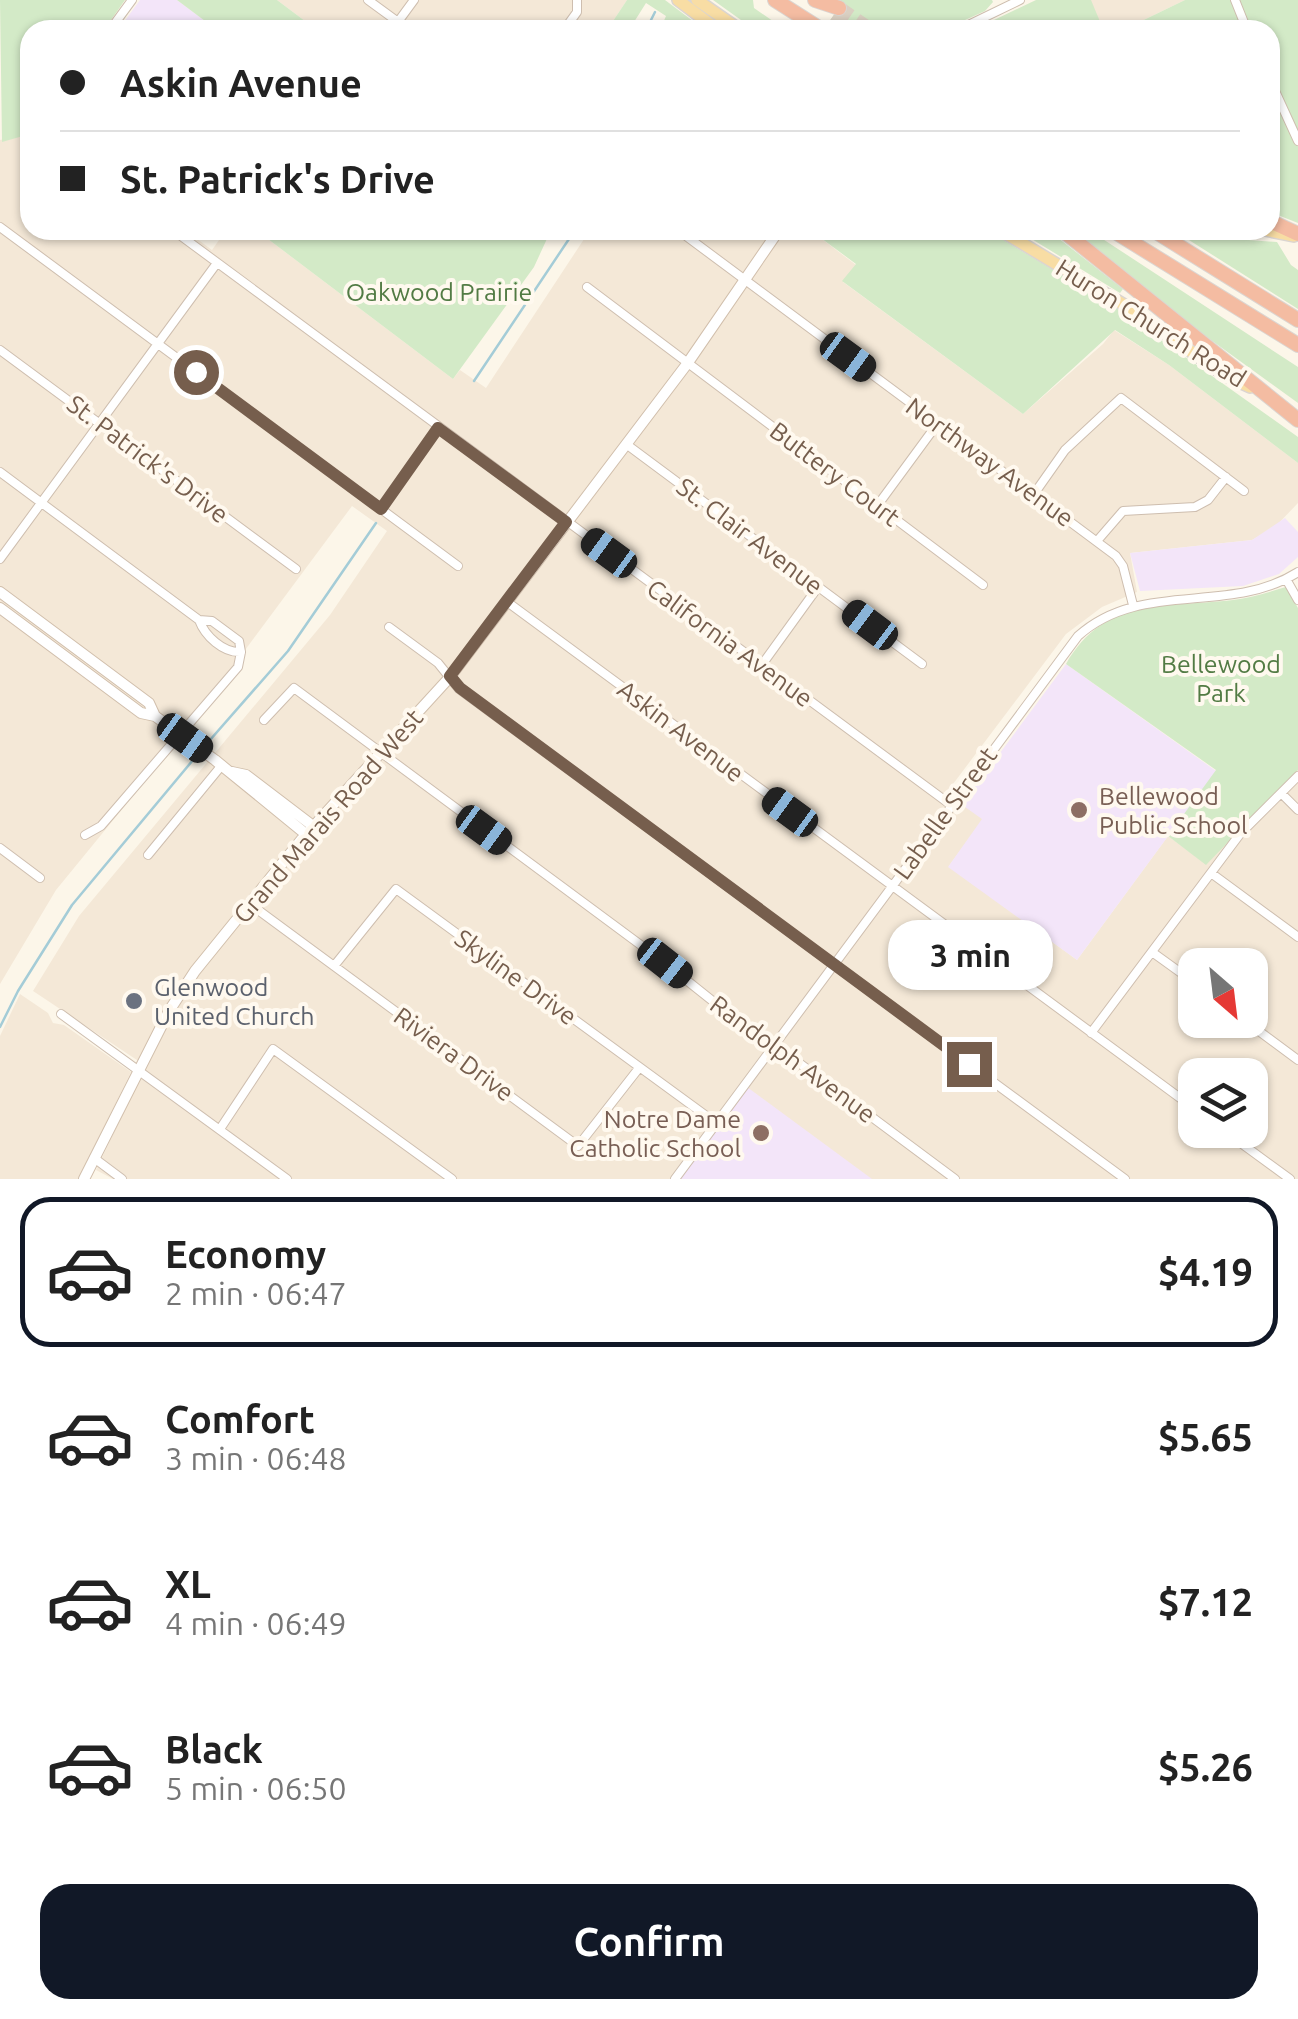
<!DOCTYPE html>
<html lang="en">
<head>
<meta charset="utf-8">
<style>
  body { margin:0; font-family:Ubuntu,sans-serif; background:#f6f6f6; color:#222; height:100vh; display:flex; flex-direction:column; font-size:38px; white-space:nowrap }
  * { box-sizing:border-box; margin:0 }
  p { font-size:32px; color:#767676 }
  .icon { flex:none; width:55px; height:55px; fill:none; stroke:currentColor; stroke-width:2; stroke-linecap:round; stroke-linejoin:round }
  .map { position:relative; height:1179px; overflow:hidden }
  .side { display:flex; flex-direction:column; background:#fff; flex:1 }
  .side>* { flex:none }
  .guide { position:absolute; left:20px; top:20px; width:1260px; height:220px; border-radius:30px; box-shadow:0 2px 8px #0004; display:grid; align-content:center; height:220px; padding:0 40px; background:#fff }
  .needle { width:65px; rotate:152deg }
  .tools { position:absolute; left:1178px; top:948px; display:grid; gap:20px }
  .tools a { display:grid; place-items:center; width:90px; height:90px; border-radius:20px; background:#fff; box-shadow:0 2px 8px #0004; font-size:50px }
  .end { position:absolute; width:45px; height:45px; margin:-22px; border:12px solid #765e4d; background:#fff; box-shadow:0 0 0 5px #fff }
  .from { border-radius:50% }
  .bubble { position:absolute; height:70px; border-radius:30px; background:#fff; box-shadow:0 2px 8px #0004; font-size:32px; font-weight:700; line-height:70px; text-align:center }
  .car { position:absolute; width:30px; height:60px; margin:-30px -15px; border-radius:12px; box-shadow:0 0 8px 2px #0007; background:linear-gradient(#222 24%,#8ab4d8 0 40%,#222 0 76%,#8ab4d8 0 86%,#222 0) }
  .guide b { display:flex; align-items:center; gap:35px; height:95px; font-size:38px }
  .guide b+b { border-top:2px solid #e0e0e0 }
  .guide i { width:25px; height:25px; background:#222 }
  ul { padding:18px 0 0; list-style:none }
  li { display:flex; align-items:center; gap:30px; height:150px; margin:0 20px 15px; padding:0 20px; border:5px solid transparent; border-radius:30px }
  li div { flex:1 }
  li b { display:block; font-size:38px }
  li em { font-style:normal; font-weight:700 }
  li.on { border-color:#111827 }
  li>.icon { width:90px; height:90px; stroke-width:1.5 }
  .button { display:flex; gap:20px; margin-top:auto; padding:20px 40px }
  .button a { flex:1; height:115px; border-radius:30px; background:#111827; color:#fff; font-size:40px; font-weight:700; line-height:115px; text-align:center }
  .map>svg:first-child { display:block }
  .residential { fill:#f4e8d7; fill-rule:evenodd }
  .education { fill:#f3e5f9 }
  .green { fill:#d3eac7 }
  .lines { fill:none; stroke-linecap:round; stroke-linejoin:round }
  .stream { stroke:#a4ccd7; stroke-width:2.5 }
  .highway-tunnel { stroke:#dad0c2; stroke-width:14; stroke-dasharray:14 7; stroke-linecap:butt }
  .street-casing { stroke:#cebeaf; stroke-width:10 }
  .secondary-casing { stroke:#d1bfac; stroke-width:12 }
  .primary-casing { stroke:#dbd5d1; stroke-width:14 }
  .highway-casing { stroke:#dbd5d1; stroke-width:16 }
  .street { stroke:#fff; stroke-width:8 }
  .secondary { stroke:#fff; stroke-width:10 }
  .primary { stroke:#f8dda4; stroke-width:11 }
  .highway { stroke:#f4bca2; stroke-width:14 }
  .route { stroke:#765e4d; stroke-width:12 }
  .education-dot { fill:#8d6e63; stroke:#fff9ef; stroke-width:4 }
  .worship-dot { fill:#6b7280; stroke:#fff9ef; stroke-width:4 }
  .labels { text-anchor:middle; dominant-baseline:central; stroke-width:8; stroke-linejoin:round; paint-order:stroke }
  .park-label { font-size:25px; fill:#527b44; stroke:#fff9ef }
  .street-label { font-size:25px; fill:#765e4d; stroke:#fff9ef }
  .education-label { font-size:25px; fill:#785e54; stroke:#fff9ef; text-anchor:start }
  .worship-label { font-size:25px; fill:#5b616d; stroke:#fff9ef; text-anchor:start }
</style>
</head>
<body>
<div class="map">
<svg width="1298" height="1179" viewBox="0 0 1298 1179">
  <rect width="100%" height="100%" fill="#fcf6e9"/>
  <path class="residential" d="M277,0H627L607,30H317Z
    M1089,0H1185L1123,30H1101Z
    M30,134V230H185L212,250L226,230H256L453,379L460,370L486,388L590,230L787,233L810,230L856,265L843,282L1023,414L1103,344L1114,330L1169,365L1298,463V503L1275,527L1252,540L1130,553L1137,592L1102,607L1066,634L947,792L983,819L949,866L1077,960L1168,836L1206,864L1298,770V1179H113L96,1170L146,1066L33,991L79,916L330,615L387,531L352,506L173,747L56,890L0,984V140ZM1195,965H1250V1020H1195ZM1195,1075H1250V1130H1195Z
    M20,994L48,1013L53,1023L64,1025L131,1072L79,1179H0V1036Z"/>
  <path class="education" d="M140,0H177L217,30H118Z
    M1285,518L1298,532V557L1279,574L1243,586L1140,591L1130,553L1252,540Z
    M1066,664L1216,771L1077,960L948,867L982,819L958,802L980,774L991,765Z
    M747,1087L872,1179H679Z"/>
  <path class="green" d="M0,0H125L104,30H30V134L2,142Z
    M177,0H277L317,30H217Z
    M627,0H665L705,30H660L666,16L646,3L629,30H607Z
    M713,0H753L754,8L786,30H755Z
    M840,0H992L993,2L985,11L943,30H823L843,3Z
    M1036,0H1091L1101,24L1090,30H973Z
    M1185,0H1298V223L1270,212V30H1123Z
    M256,230H551L534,267L453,379Z
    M810,230H987L1115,307L1298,437V463L1169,365L1115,330L1023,414L842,281L856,264Z
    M1017,230H1048L1123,289L1120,293Z
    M1074,230H1089L1298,367V403L1160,303Z
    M1181,235L1277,242L1291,265L1298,270V309Z
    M1286,587L1298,608V770L1206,865L1168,836L1216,770L1066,664C1105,596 1166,608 1233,600C1251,598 1269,592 1286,587Z"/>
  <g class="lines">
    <path class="stream" d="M646,30L655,12
      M474,381L575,230
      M203,748L288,651L376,523
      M0,1027L18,991L72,905L198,754"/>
    <path class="highway-tunnel" d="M839,8L871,30
      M833,16L853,30"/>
    <defs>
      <path id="street" d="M368,0L409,30
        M1235,0L1247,30
        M110,30L132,0
        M392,30L414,0
        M564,30L577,12V0
        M958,30L1020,0
        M1270,80L1298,141
        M0,227L458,566
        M173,230L951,805
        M678,230L1116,556L1123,566L1133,605
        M587,287L983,585
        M0,350L296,569
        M626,444L922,664
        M0,472L199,620C205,636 223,653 241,652
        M1034,494L1065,450L1121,398L1244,491
        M877,506L938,423
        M381,509L438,428
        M1097,541L1123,511L1195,507L1208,500L1226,477
        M0,559L217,263
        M1286,579L1298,600
        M506,601L1195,1109
        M199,620L212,621L239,641L241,652
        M389,627L438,663L459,689L1125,1179
        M761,666L818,587
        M264,720L294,688L665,963L764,1042L783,1051L955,1179
        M1281,793L1298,810
        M85,835L101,826L238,667L241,652
        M0,848L40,878
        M148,855L222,765
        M1211,873L1298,937
        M250,904L578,1146L639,1068
        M1152,952L1195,983
        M334,966L396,889L716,1123
        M61,1014L287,1179
        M1244,1020L1298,1060
        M1091,1033L1240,834L1298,776
        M220,1129L273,1049L452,1179
        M1223,1130L1290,1179
        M94,1158L122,1179
        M675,1179L1078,636C1141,579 1229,616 1298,572"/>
      <path id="secondary" d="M0,592L149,703L155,716
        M0,608L141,713L155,716L215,760L307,835
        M232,772L246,775L313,826
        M84,1179L169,1011L195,971L302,839L450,677L687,364L779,230"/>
      <path id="primary" d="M678,0L718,30
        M697,0L740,30
        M1000,230L1126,306L1226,376L1250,387
        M1265,230L1294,236"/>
      <path id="highway" d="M775,0L822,30
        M815,0L839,8
        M1270,221L1298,234
        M1062,230L1298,420
        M1112,230L1298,345
        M1153,230L1298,320"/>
    </defs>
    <use href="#street" class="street-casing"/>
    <use href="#secondary" class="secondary-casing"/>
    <use href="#primary" class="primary-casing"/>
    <use href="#highway" class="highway-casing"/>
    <use href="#street" class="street"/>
    <use href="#secondary" class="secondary"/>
    <use href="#primary" class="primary"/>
    <use href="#highway" class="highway"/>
  </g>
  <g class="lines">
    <path class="route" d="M196,372L381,509L438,428L566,522L450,676L460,688L969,1064"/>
  </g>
  <g class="education-dot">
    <circle cx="1079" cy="810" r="10"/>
    <circle cx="761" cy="1133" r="10"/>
  </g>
  <circle class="worship-dot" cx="134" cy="1001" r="10"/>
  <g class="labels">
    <g class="park-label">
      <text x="439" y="292">Oakwood Prairie</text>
      <text x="1221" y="664">Bellewood<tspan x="1221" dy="29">Park</tspan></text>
    </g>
    <g class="street-label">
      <text transform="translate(1151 323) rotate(32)">Huron Church Road</text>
      <text transform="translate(148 459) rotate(37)">St. Patrick's Drive</text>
      <text transform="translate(990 462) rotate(36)">Northway Avenue</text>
      <text transform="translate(835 474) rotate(37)">Buttery Court</text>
      <text transform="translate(750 536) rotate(37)">St. Clair Avenue</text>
      <text transform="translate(730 643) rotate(36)">California Avenue</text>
      <text transform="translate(681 731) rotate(37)">Askin Avenue</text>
      <text transform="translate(945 813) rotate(-54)">Labelle Street</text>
      <text transform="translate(328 816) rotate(-49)">Grand Marais Road West</text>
      <text transform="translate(516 977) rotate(36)">Skyline Drive</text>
      <text transform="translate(454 1054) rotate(36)">Riviera Drive</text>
      <text transform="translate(793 1059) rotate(36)">Randolph Avenue</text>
    </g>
    <g class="education-label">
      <text x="1099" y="796">Bellewood<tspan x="1099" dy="29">Public School</tspan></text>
      <text x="741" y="1119" text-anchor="end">Notre Dame<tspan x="741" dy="29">Catholic School</tspan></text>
    </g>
    <g class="worship-label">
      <text x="154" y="987">Glenwood<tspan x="154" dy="29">United Church</tspan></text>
    </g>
  </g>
</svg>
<div class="tools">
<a><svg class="needle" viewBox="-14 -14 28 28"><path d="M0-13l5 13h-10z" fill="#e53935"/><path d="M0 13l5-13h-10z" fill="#767676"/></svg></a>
<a><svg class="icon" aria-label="layers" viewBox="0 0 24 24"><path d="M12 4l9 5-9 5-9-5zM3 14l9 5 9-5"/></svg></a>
</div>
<i class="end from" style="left:196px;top:372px"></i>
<i class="end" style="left:969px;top:1064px"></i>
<div class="bubble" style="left:888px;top:920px;width:165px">3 min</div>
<i class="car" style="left:848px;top:357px;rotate:126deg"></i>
<i class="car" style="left:609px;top:553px;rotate:306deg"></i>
<i class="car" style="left:870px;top:625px;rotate:307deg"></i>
<i class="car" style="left:185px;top:738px;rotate:126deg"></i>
<i class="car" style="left:790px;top:812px;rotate:306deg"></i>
<i class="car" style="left:484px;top:830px;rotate:126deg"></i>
<i class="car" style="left:665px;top:963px;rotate:128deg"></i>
<div class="guide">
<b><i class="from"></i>Askin Avenue</b>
<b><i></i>St. Patrick's Drive</b>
</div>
</div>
<section class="side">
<ul>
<li class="on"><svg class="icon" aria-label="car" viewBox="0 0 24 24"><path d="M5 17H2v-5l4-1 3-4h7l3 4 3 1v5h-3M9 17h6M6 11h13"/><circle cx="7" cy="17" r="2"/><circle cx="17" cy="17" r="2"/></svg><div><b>Economy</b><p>2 min · 06:47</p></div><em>$4.19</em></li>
<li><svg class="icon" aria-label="car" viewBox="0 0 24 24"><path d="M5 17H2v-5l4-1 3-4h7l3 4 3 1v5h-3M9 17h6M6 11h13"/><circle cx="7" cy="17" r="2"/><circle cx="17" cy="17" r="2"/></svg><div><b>Comfort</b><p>3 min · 06:48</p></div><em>$5.65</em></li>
<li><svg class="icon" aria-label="car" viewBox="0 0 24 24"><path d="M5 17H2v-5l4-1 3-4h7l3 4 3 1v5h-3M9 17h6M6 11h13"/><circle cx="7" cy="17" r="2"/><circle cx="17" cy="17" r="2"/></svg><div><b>XL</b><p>4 min · 06:49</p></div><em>$7.12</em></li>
<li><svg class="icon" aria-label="car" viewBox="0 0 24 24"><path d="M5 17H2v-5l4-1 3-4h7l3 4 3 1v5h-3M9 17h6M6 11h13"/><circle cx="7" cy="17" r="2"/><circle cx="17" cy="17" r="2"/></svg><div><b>Black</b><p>5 min · 06:50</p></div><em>$5.26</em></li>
</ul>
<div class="button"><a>Confirm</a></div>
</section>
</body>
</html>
